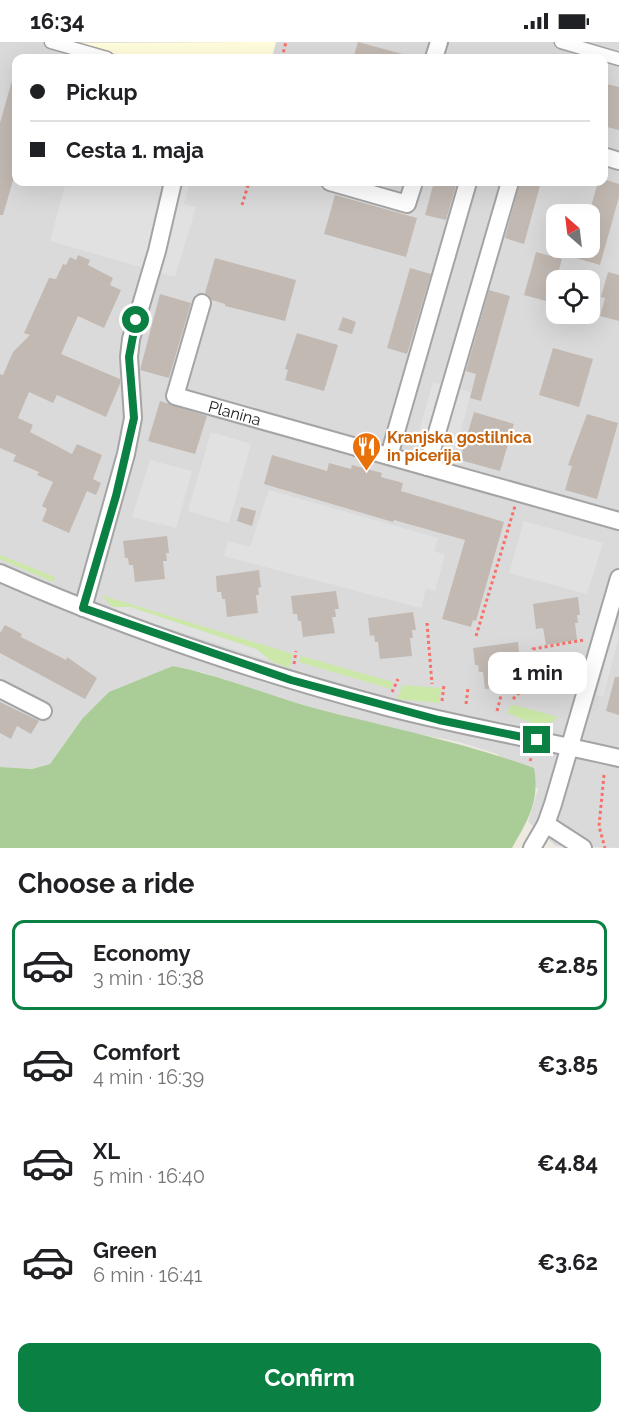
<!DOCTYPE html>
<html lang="en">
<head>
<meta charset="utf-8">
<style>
  body { margin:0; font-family:Raleway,sans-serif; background:#f2f2f2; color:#202124; height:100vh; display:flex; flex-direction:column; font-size:22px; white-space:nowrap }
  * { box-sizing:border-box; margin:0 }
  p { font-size:20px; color:#757577 }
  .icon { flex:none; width:33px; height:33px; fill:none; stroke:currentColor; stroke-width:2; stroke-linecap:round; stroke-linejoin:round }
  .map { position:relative; height:806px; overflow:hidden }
  .side { display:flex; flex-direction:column; background:#fff; flex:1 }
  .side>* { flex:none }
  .hud { position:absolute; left:12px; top:12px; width:596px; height:132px; border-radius:12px; box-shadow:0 6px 24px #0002; display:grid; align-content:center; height:132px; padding:0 18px; background:#fff }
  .needle { width:39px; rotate:332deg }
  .tools { position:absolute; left:546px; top:162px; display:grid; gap:12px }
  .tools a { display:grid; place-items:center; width:54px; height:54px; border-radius:12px; background:#fff; box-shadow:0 6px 24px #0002; font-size:30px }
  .end { position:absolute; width:27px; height:27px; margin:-14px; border:8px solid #0b8043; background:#fff; box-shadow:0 0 0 3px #fff }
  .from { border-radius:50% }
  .bubble { position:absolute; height:42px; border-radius:12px; background:#fff; box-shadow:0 6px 24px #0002; font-size:20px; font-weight:700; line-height:42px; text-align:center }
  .hud b { display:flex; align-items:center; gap:21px; height:57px; font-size:22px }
  .hud b+b { border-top:2px solid #e0e0e0 }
  .hud i { width:15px; height:15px; background:#202124 }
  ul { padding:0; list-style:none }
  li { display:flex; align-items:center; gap:18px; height:90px; margin:0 12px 9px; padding:0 6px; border:3px solid transparent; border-radius:12px }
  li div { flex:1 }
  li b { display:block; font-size:22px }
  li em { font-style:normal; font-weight:700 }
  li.selected { border-color:#0b8043 }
  li>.icon { width:54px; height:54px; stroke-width:1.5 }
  h2 { padding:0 18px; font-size:27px; line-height:72px }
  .action { display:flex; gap:12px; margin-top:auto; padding:12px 18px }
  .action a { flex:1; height:69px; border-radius:12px; background:#0b8043; color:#fff; font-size:24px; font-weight:700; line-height:69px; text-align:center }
  .status { display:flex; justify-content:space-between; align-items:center; height:42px; padding:0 30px; background:#fff; direction:ltr }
  .status svg { height:16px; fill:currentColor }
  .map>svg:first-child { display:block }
  .residential { fill:#dbdada; fill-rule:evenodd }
  .education { fill:#fffddb }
  .grass { fill:#cbe8a8 }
  .forest { fill:#aacd97 }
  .parking { fill:#e1e1e1 }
  .building { fill:#c2b9b2 }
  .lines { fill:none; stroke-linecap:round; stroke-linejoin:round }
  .pedestrian-casing { stroke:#a4a4a4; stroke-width:15 }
  .minor-casing { stroke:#a4a4a4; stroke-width:20 }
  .path { stroke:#f87169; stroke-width:3; stroke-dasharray:3 3; stroke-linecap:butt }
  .pedestrian { stroke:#fff; stroke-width:12 }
  .minor { stroke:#fff; stroke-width:16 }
  .route { stroke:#0b8043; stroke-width:8 }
  .labels { text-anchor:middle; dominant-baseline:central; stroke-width:4.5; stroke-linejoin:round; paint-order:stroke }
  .street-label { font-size:16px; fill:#1d1d1d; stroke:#fff }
  .food-label { font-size:16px; font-weight:bold; fill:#c56008; stroke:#fff; text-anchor:start }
</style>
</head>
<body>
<div class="status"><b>16:34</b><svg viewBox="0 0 49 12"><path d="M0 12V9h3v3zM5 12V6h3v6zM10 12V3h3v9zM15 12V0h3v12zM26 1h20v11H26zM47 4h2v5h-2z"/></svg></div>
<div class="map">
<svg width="619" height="806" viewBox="0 0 619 806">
  <rect width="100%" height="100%" fill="#eeeae2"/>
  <path class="residential" d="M0,0H619V806L556,804L528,780L538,747L497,712L459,700L388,686L290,659L205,631L173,624L82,677L50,722L32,727L0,725ZM16,16H603V140H16ZM556,172H590V206H556ZM556,238H590V272H556Z"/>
  <path class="education" d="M276,0L272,16H131L76,1Z"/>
  <path class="grass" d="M0,513L55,535L53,540L0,517Z
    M101,553L293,612L289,626L271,619L256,607L130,565H113Z
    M301,614L393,640L391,647L299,620Z
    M403,643L441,646L439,661L397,657Z
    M514,663L551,673L557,675C547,692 521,676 508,671L509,665Z"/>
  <path class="forest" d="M173,624C223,634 269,654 318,667C390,686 463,700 534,726C540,759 528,778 512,806H0V725L32,727L50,722L82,677L109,650Z"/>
  <path class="parking" d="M66,140H190L184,162L196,165L175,235L50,199Z
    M433,340L471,350L455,411L416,400Z
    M211,390L251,402L229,481L188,469Z
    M150,418L192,429L176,486L132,475Z
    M269,448L438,496L434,509L445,513L435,549L426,547L421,566L224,514L228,499L250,505Z
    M524,479L603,501L587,552L509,531Z
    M113,565H130L256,607L271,619L128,573Z
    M616,580L619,595L603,655L596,653Z"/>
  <path class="building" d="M358,0L406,13V16H353Z
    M13,35H16V128L3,173H0V81Z
    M603,41L619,45V88L603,84Z
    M603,137L619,142V155L600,223L576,216L579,206H590V168L598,140Z
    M434,140H457L446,178L425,173Z
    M520,140H541L524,202L505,196Z
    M335,153L417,176L406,215L324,192Z
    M536,210L562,217L550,260L524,253Z
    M78,213L90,218L88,223L113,236L110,243L121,248L104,286L78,274L61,312L120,337V342L106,375L57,353L53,361L29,350L18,376L33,383L30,390L72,412L77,402L102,413L93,437L101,441L96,453L87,449L69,491L42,479L47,467L42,464L53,440L37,433L39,430L13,419L16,413L0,406V332L3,333L13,310L30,293L24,291L49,236L56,237L63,222L66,223L70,215L76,218Z
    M215,216L296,238L285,279L225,264V262L212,258L205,251Z
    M410,226L431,232L407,312L387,306Z
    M608,230L619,233V279L600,274L605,256L601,255Z
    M489,248L510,254L481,359L470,356L476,332L466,329Z
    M160,252L191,261L169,336L140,328Z
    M343,275L356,280L352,292L338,288Z
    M297,291L338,303L324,349L285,338L288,328L285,327Z
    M553,306L593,317L579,365L539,353Z
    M160,359L207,374L195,412L148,399Z
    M474,370L514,382L500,429L460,418Z
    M587,372L618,381L597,457L565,448L572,424L568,423Z
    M272,413L327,429L329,421L351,427L352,423L382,431L381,435L403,441L401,449L504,480L476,579L473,578L471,585L442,577L465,498L394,478L393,480L264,442Z
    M241,465L256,469L252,484L237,479Z
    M167,494L169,511H166L167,519H163L165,537L135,540L133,523H129L128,516H125L123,499Z
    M259,528L261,545L258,546L259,553H256L258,571L227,575L225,557H222L221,550H217L216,534Z
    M336,549L339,567H335L336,575H332L335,591L303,595L301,579H298L297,572H293L291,554Z
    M578,555L580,573H577L578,581H575L577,598L546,603L543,586L536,587L533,562Z
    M413,570L416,588H412L413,596H410L412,614L380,617L378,600H375L374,593L370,594L368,576Z
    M5,583L22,592L21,595L66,618L67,615L97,636L85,657L0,611V591Z
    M518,600L520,618H517L518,625L514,626L516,643L485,647L483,630H479L478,623H475L473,606Z
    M615,635H619V673L606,669Z
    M0,660L39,679L31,692L17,684L11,697L0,691Z"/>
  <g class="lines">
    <defs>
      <path id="pedestrian" d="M51,0L107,16
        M561,0L619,17"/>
      <g id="minor">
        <path d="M434,16L439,0"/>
        <path d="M603,114L619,119"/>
        <path d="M330,140L407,162L414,140"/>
        <path id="s1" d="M202,261L175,354L619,479"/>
        <path d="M389,414L468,140"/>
        <path d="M427,425L510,140"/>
        <path d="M0,531C125,586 255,630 387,665C464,685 542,698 619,716"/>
        <path d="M83,566L126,412L133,376L129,315L131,297L157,209L173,140"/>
        <path d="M0,647L43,669"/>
        <path d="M546,782L583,806"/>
        <path d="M532,806L546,782L553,762L619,536"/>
      </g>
    </defs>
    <use href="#pedestrian" class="pedestrian-casing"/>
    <use href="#minor" class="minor-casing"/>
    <path class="path" d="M282,16L286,0
      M242,163L249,140
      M427,581L432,642
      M476,594L515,464
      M294,622L296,609
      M392,650L398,637
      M513,657L537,633L533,607L584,598
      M442,659L444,643
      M466,662L468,646
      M497,669L501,654
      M530,719L533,711
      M604,733L599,784L605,806"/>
    <use href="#pedestrian" class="pedestrian"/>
    <use href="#minor" class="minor"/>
  </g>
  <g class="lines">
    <path class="route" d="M136,278L129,315L134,376L116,454L83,566L291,638L439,678L537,698"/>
  </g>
  <defs>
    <symbol id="restaurant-pin" viewBox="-11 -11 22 30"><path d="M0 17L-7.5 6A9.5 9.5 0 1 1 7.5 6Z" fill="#e8710a" stroke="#fff"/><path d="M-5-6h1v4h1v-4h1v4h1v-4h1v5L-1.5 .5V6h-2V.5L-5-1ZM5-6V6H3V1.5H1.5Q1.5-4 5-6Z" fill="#fff"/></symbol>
  </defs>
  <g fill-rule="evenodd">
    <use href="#restaurant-pin" x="350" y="388" width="33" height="45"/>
  </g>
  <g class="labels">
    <g class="street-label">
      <text stroke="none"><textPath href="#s1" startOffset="159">Planina</textPath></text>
    </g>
    <g class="food-label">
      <text x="387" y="395">Kranjska gostilnica<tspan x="387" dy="18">in picerija</tspan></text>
    </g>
  </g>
</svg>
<div class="tools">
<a><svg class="needle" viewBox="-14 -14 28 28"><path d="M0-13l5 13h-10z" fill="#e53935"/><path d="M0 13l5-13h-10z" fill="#757577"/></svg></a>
<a><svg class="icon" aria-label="locate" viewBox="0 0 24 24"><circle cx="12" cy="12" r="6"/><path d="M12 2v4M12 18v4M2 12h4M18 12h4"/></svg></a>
</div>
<i class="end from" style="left:136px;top:278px"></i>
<i class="end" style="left:537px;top:698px"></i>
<div class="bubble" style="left:488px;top:610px;width:99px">1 min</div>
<div class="hud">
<b><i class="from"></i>Pickup</b>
<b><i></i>Cesta 1. maja</b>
</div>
</div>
<section class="side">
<h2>Choose a ride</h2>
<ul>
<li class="selected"><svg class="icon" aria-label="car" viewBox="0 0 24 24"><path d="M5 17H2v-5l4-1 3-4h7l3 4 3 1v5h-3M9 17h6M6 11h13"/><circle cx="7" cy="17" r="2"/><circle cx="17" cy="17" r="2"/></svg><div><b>Economy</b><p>3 min · 16:38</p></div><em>€2.85</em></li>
<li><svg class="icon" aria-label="car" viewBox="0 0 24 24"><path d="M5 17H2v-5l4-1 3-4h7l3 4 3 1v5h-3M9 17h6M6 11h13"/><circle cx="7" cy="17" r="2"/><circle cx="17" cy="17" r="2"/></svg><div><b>Comfort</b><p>4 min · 16:39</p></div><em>€3.85</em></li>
<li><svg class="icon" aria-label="car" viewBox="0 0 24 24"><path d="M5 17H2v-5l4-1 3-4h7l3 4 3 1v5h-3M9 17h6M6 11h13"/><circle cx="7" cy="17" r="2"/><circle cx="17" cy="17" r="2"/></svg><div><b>XL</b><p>5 min · 16:40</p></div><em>€4.84</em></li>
<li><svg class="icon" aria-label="car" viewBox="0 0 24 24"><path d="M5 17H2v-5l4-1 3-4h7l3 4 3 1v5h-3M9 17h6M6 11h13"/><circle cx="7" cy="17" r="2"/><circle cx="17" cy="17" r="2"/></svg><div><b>Green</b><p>6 min · 16:41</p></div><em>€3.62</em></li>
</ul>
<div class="action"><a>Confirm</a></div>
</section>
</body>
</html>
